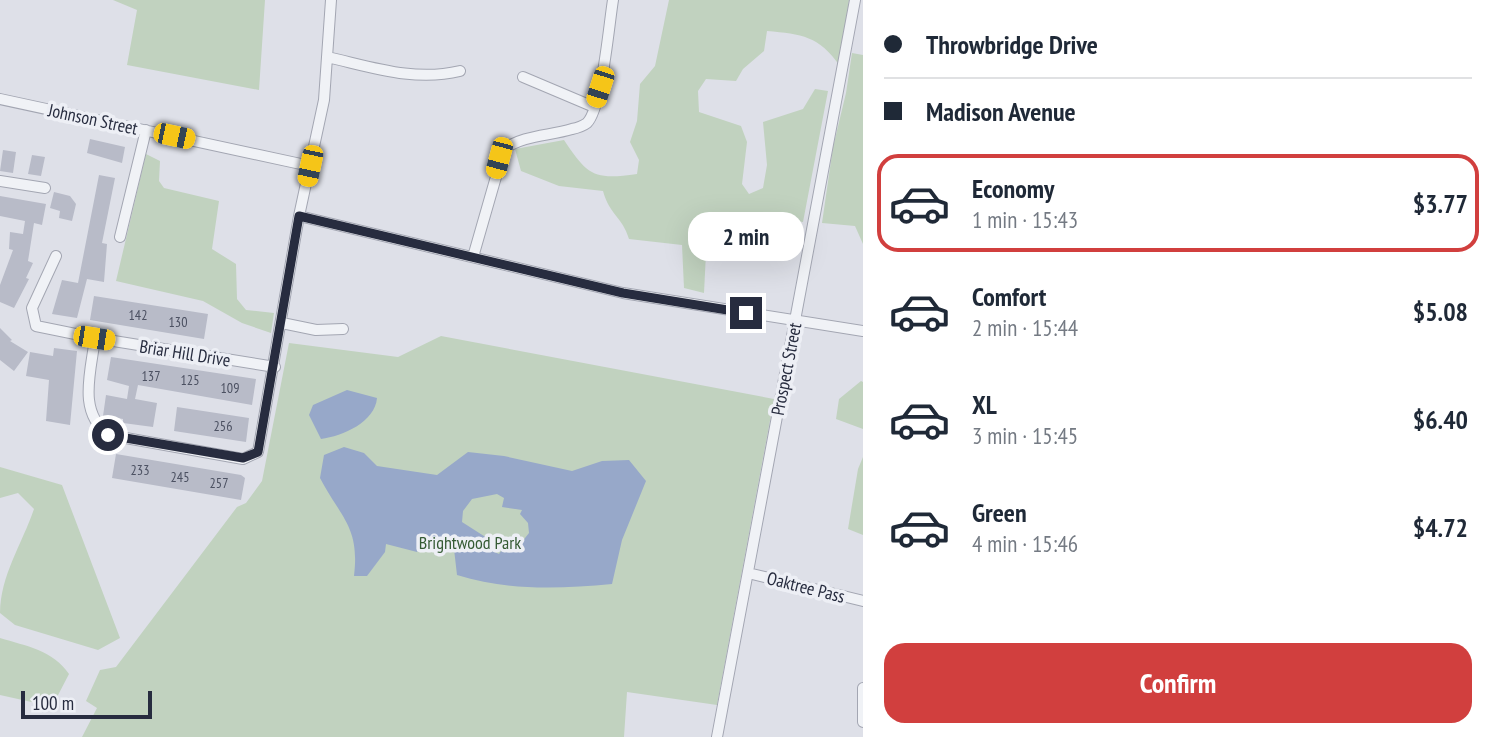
<!DOCTYPE html>
<html lang="en">
<head>
<meta charset="utf-8">
<style>
  body { margin:0; font-family:"PT Sans Narrow",sans-serif; background:#f6f6f7; color:#1f2937; height:100vh; display:flex; flex-direction:column; font-size:26px; white-space:nowrap }
  * { box-sizing:border-box; margin:0 }
  p { font-size:23px; color:#747a83 }
  .icon { flex:none; width:38px; height:38px; fill:none; stroke:currentColor; stroke-width:2; stroke-linecap:round; stroke-linejoin:round }
  .map { position:relative; flex:1; overflow:hidden }
  .side { display:flex; flex-direction:column; background:#fff; width:630px }
  .side>* { flex:none }
  .banner { display:grid; align-content:center; height:154px; padding:0 21px; background:#fff }
  .scale { position:absolute; left:21px; bottom:18px; width:131px; box-sizing:border-box; padding-left:7px; border:4px solid #272c3f; border-top:0; font-size:19px; line-height:24px; white-space:nowrap; color:#272c3f; -webkit-text-stroke:5px #edeff5; paint-order:stroke }
  .end { position:absolute; width:32px; height:32px; margin:-16px; border:9px solid #272c3f; background:#fff; box-shadow:0 0 0 4px #fff }
  .from { border-radius:50% }
  .bubble { position:absolute; height:49px; border-radius:21px; background:#fff; box-shadow:0 7px 28px #0002; font-size:23px; font-weight:600; line-height:49px; text-align:center }
  .car { position:absolute; width:21px; height:42px; margin:-21px -10px; border-radius:9px; box-shadow:0 0 5px 2px #0007; background:linear-gradient(#f5c518 24%,#345 0 40%,#f5c518 0 76%,#345 0 86%,#f5c518 0) }
  .banner b { display:flex; align-items:center; gap:24px; height:66px; font-size:26px }
  .banner b+b { border-top:2px solid #e0e1e3 }
  .banner i { width:18px; height:18px; background:#1f2937 }
  ul { padding:0; list-style:none }
  li { display:flex; align-items:center; gap:21px; height:98px; margin:0 14px 10px; padding:0 7px; border:4px solid transparent; border-radius:21px }
  li div { flex:1 }
  li b { display:block; font-size:26px }
  li em { font-style:normal; font-weight:600 }
  li.current { border-color:#d13f3e }
  li>.icon { width:63px; height:63px; stroke-width:1.5 }
  .button { display:flex; gap:14px; margin-top:auto; padding:14px 21px }
  .button a { flex:1; height:80px; border-radius:21px; background:#d13f3e; color:#fff; font-size:28px; font-weight:600; line-height:80px; text-align:center }
  main { display:flex; flex:1; min-height:0 }
  .map>svg:first-child { display:block }
  .green { fill:#c1d2bf }
  .water { fill:#97a8c9; fill-rule:evenodd }
  .building { fill:#b8bbc8 }
  .lines { fill:none; stroke-linecap:round; stroke-linejoin:round }
  .minor-casing { stroke:#a3a6b2; stroke-width:12 }
  .minor { stroke:#f0f2f6; stroke-width:10 }
  .route { stroke:#272c3f; stroke-width:9 }
  .labels { text-anchor:middle; dominant-baseline:central; stroke-width:7; stroke-linejoin:round; paint-order:stroke }
  .number-label { font-size:14px; fill:#4b5061 }
  .street-label { font-size:18px; fill:#272c3f; stroke:#edeff5 }
  .park-label { font-size:18px; fill:#355b34; stroke:#edeff5 }
</style>
</head>
<body>
<main>
<div class="map">
<svg width="863" height="737" viewBox="0 0 863 737">
  <rect width="100%" height="100%" fill="#dee0e8"/>
  <path class="green" d="M113,0H265L259,90L127,65L137,10Z
    M669,0H849L840,66C819,36 802,34 767,31L764,51L743,69L736,81L706,79L698,91L699,112L741,126L747,142L742,184L749,194L763,188L767,165L763,122L803,109L815,89L828,91L803,222L765,217L755,227L740,258L706,253L704,293L684,288L682,245L629,239C622,216 610,216 603,191L559,186L521,171L515,149L564,140C588,176 594,180 637,174L639,160L630,142L637,121L640,84L655,66Z
    M852,53L863,55V244L855,226L822,223L833,147L846,93Z
    M146,154L160,161L159,181L164,188L219,201L212,249L236,264L237,299L246,310L274,313L271,333L242,323L203,301L116,281Z
    M441,336L774,399L717,705L627,692L624,737H82L97,708L86,701L100,670L116,667L237,507L246,503L262,481L289,343L398,357Z
    M861,381L863,382V429L836,419L839,399Z
    M863,457V535L848,529L858,469Z
    M0,467L62,485L120,638L98,650L15,625L0,613C0,576 22,544 34,509L18,493L0,498Z
    M0,638C26,646 53,650 69,674L56,699L36,703L0,695Z"/>
  <path class="water" d="M347,390L377,398C375,422 343,436 321,439L309,415L313,405Z
    M344,447L364,453L377,466L437,475L468,452L504,456L572,471L602,461L629,460L646,481L622,540L612,584C558,589 509,591 457,575L454,549L427,537L417,552L386,544L385,552L367,576H354C360,527 341,518 320,478L324,455ZM497,494L504,498L502,507L522,510L520,514L528,523L529,533L517,548L506,551L504,547L499,554L490,550L487,538L462,522L463,511L472,499Z"/>
  <path class="building" d="M90,139L125,147L122,163L87,153Z
    M3,150L16,152L13,173L0,171Z
    M32,155L45,157L41,176L28,174Z
    M99,175L115,178L102,243L107,244L104,282L87,279L77,318L52,314L62,280L78,283Z
    M54,192L70,196L76,204L72,221L59,218L60,211L50,208Z
    M0,196L46,204L42,225L34,223L28,261L33,263L26,278L29,279L14,308L0,302V285L13,250L9,249L10,232L23,234L25,221L0,216Z
    M94,296L208,314L204,339L90,320Z
    M0,328L12,340L10,341L28,352L14,371L0,360Z
    M54,348L77,351L70,425L46,421L49,380L26,376L30,352L53,356Z
    M111,357L256,379L252,405L138,385L135,399L157,403L153,427L123,423V419L103,416L106,395L127,399L129,386L107,380Z
    M177,407L249,418L246,442L174,431Z
    M116,454L241,475L245,478L241,500L112,478Z"/>
  <g class="lines">
    <defs>
      <path id="minor" d="M327,57C372,67 414,82 460,71
        M523,77L594,107
        M0,99L310,166
        M0,181L45,188
        M299,216L623,293L863,331
        M120,237L146,130
        M56,256L32,308L36,326L95,338L275,367
        M473,257L504,149C524,135 549,136 572,129C577,128 583,126 587,123C602,108 609,24 613,0
        M282,323L316,330L343,329
        M95,338C91,372 77,412 109,435L243,459L258,452L299,216L324,100L331,0
        M748,573L863,601
        M863,688V722
        M717,737L855,0"/>
    </defs>
    <use href="#minor" class="minor-casing"/>
    <use href="#minor" class="minor"/>
  </g>
  <g class="lines">
    <path class="route" d="M108,435L243,458L258,452L299,216L623,293L746,313"/>
  </g>
  <g class="labels">
    <g class="number-label">
      <text x="138" y="315">142</text>
      <text x="178" y="322">130</text>
      <text x="151" y="376">137</text>
      <text x="190" y="380">125</text>
      <text x="230" y="388">109</text>
      <text x="223" y="426">256</text>
      <text x="140" y="470">233</text>
      <text x="180" y="477">245</text>
      <text x="219" y="483">257</text>
    </g>
    <g class="street-label">
      <text transform="translate(93 119) rotate(12)">Johnson Street</text>
      <text transform="translate(185 353) rotate(9)">Briar Hill Drive</text>
      <text transform="translate(786 369) rotate(-79)">Prospect Street</text>
      <text transform="translate(806 587) rotate(14)">Oaktree Pass</text>
    </g>
    <g class="park-label">
      <text x="470" y="542">Brightwood Park</text>
    </g>
  </g>
</svg>
<div class="scale">100 m</div>
<i class="end from" style="left:108px;top:435px"></i>
<i class="end" style="left:746px;top:313px"></i>
<div class="bubble" style="left:688px;top:212px;width:116px">2 min</div>
<i class="car" style="left:600px;top:87px;rotate:198deg"></i>
<i class="car" style="left:174px;top:136px;rotate:102deg"></i>
<i class="car" style="left:499px;top:158px;rotate:195deg"></i>
<i class="car" style="left:310px;top:166px;rotate:192deg"></i>
<i class="car" style="left:94px;top:338px;rotate:99deg"></i>
</div>
<section class="side">
<div class="banner">
<b><i class="from"></i>Throwbridge Drive</b>
<b><i></i>Madison Avenue</b>
</div>
<ul>
<li class="current"><svg class="icon" aria-label="car" viewBox="0 0 24 24"><path d="M5 17H2v-5l4-1 3-4h7l3 4 3 1v5h-3M9 17h6M6 11h13"/><circle cx="7" cy="17" r="2"/><circle cx="17" cy="17" r="2"/></svg><div><b>Economy</b><p>1 min · 15:43</p></div><em>$3.77</em></li>
<li><svg class="icon" aria-label="car" viewBox="0 0 24 24"><path d="M5 17H2v-5l4-1 3-4h7l3 4 3 1v5h-3M9 17h6M6 11h13"/><circle cx="7" cy="17" r="2"/><circle cx="17" cy="17" r="2"/></svg><div><b>Comfort</b><p>2 min · 15:44</p></div><em>$5.08</em></li>
<li><svg class="icon" aria-label="car" viewBox="0 0 24 24"><path d="M5 17H2v-5l4-1 3-4h7l3 4 3 1v5h-3M9 17h6M6 11h13"/><circle cx="7" cy="17" r="2"/><circle cx="17" cy="17" r="2"/></svg><div><b>XL</b><p>3 min · 15:45</p></div><em>$6.40</em></li>
<li><svg class="icon" aria-label="car" viewBox="0 0 24 24"><path d="M5 17H2v-5l4-1 3-4h7l3 4 3 1v5h-3M9 17h6M6 11h13"/><circle cx="7" cy="17" r="2"/><circle cx="17" cy="17" r="2"/></svg><div><b>Green</b><p>4 min · 15:46</p></div><em>$4.72</em></li>
</ul>
<div class="button"><a>Confirm</a></div>
</section>
</main>
</body>
</html>
